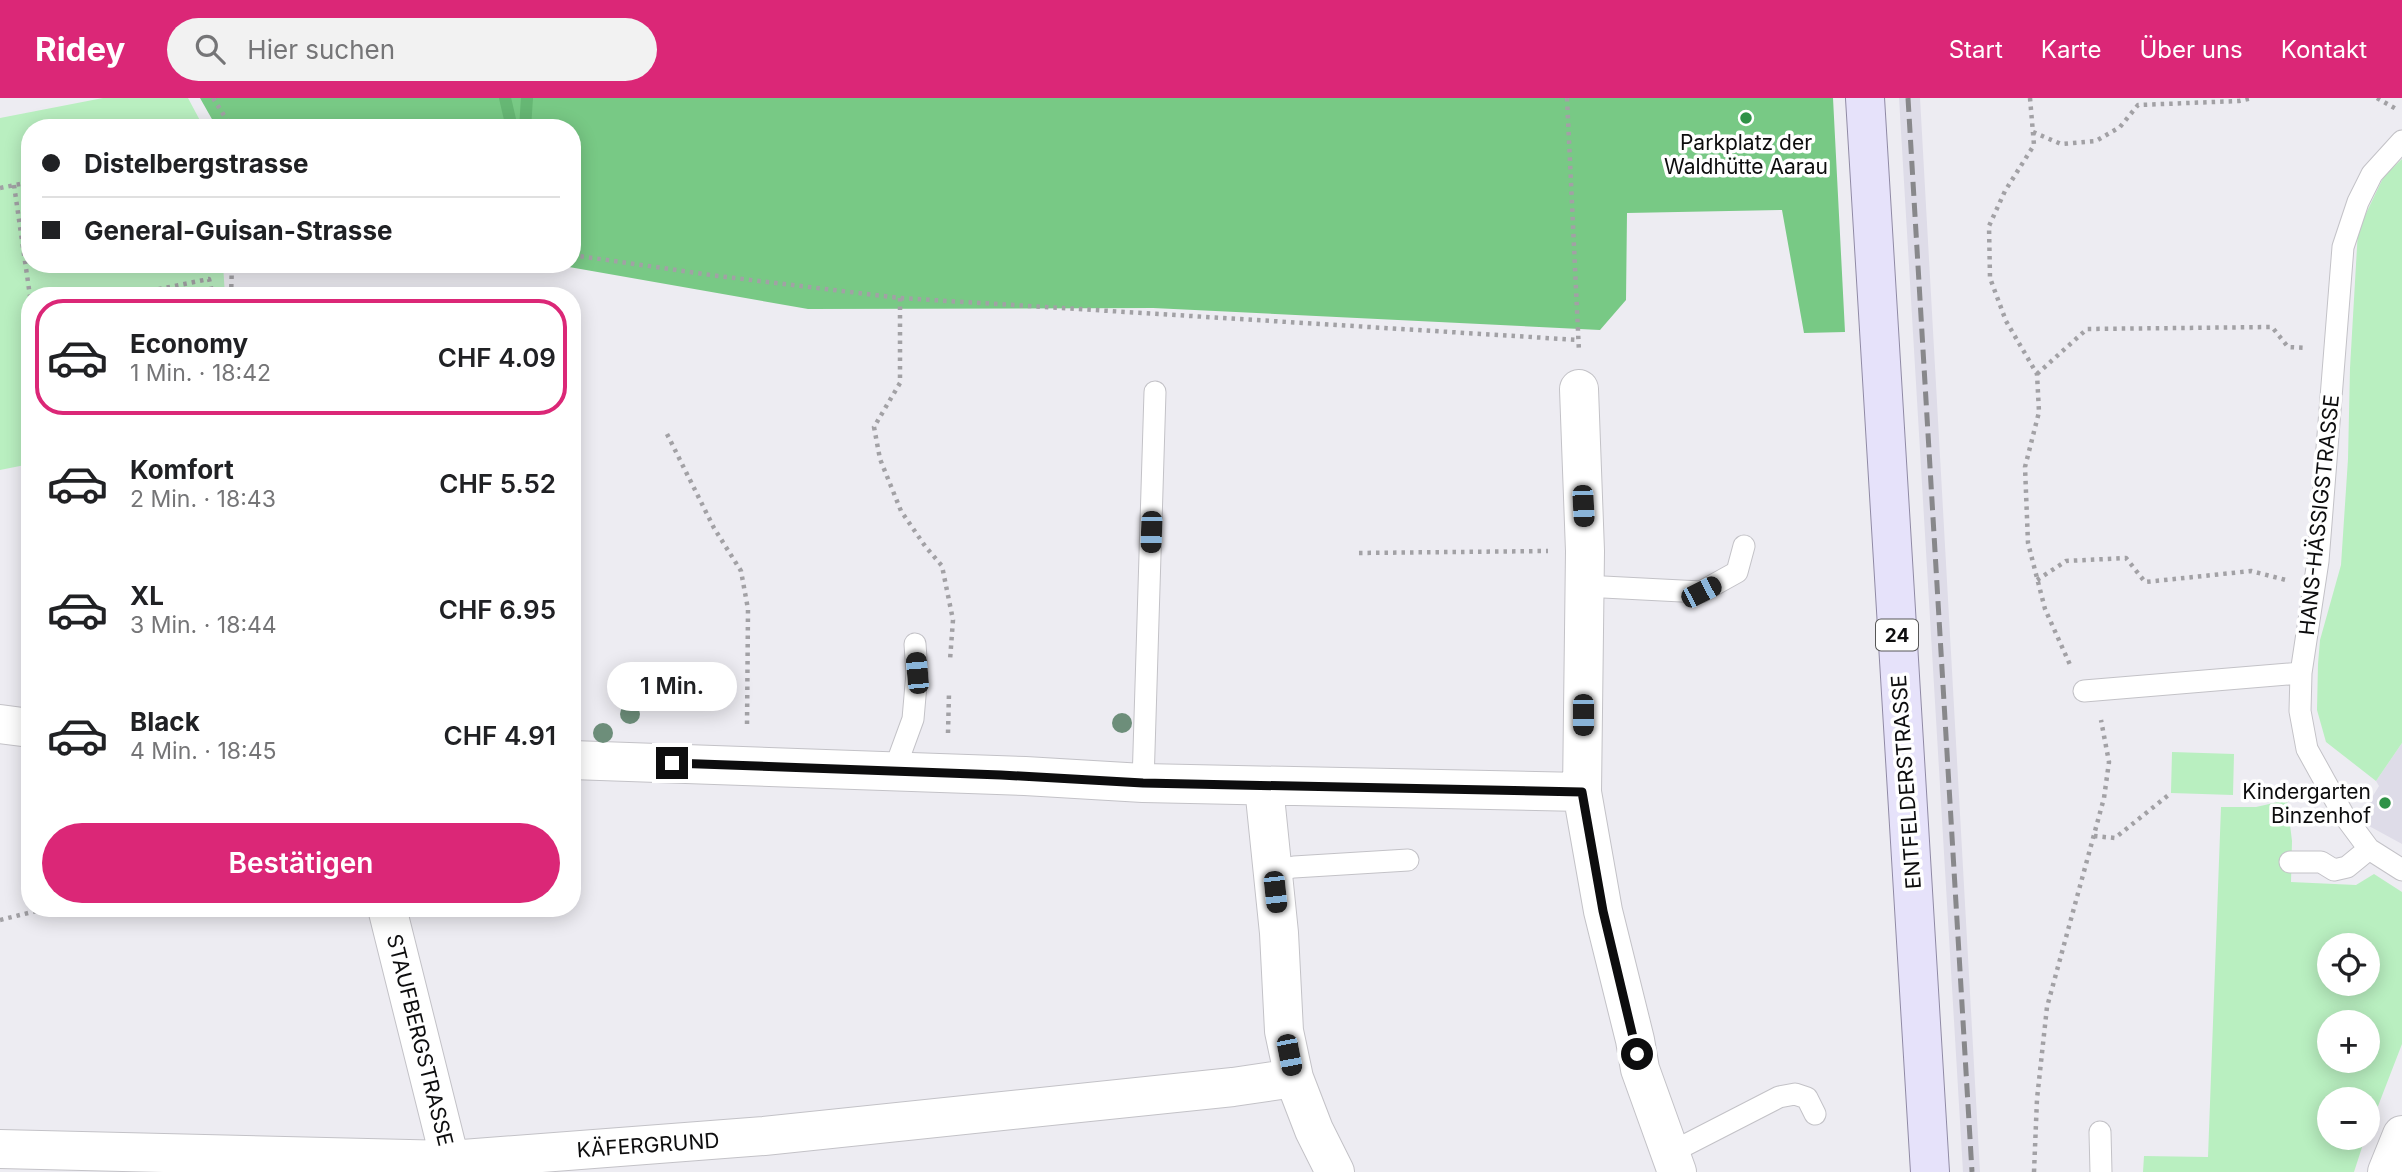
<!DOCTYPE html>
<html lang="de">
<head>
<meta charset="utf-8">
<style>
  body { margin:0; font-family:Inter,sans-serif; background:#f2f2f2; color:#202124; height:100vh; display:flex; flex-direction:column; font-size:26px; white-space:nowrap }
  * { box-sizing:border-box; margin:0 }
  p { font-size:23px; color:#757577 }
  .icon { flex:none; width:38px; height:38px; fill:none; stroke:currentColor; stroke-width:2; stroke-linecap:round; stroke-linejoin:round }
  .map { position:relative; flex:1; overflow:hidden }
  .panel { position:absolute; left:21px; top:189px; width:560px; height:630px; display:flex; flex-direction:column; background:#fff; border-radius:28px; box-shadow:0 4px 18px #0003 }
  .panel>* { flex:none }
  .banner { position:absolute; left:21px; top:21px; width:560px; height:154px; border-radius:28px; box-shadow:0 4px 18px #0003; display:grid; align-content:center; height:154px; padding:0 21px; background:#fff }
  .fabs { position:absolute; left:2317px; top:835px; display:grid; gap:14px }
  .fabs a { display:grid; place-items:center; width:63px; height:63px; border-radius:50%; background:#fff; box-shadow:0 4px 18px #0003; font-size:35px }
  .end { position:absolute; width:32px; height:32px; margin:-16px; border:9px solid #0d0d0e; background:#fff; box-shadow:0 0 0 4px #fff }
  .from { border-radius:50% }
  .bubble { position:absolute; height:49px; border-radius:24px; background:#fff; box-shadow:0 4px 18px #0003; font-size:23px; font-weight:600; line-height:49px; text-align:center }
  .car { position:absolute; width:21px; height:42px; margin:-21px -10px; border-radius:9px; box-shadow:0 0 5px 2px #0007; background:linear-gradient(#222 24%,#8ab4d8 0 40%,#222 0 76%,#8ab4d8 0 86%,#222 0) }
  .banner b { display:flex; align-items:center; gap:24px; height:66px; font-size:26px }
  .banner b+b { border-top:2px solid #e0e0e0 }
  .banner i { width:18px; height:18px; background:#202124 }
  ul { padding:12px 0 0; list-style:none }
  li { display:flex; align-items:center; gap:21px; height:116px; margin:0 14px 10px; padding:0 7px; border:4px solid transparent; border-radius:28px }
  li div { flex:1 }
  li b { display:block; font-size:26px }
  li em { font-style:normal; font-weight:600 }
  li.on { border-color:#db2777 }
  li>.icon { width:63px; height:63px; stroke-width:1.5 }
  .primary-button { display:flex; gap:14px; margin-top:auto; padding:14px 21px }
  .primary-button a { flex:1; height:80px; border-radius:42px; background:#db2777; color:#fff; font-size:28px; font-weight:600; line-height:80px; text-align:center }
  header { display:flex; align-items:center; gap:42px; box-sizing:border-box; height:98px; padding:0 35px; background:#db2777; color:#fff }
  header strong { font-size:33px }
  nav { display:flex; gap:38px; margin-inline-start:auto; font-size:24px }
  .search { width:490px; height:63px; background:#f2f2f2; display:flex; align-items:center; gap:18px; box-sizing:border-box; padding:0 24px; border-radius:38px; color:#757577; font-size:26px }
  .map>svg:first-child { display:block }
  .built { fill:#dedce8 }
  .green { fill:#b9efc0; fill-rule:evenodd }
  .forest { fill:#78c985 }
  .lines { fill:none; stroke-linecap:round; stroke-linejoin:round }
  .stream { stroke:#66b774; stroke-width:12 }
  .lane-casing { stroke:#c3c2c7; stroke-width:23 }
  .street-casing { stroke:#c3c2c7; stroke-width:40 }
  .primary-casing { stroke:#908aa5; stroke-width:40 }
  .path { stroke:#a2a1a5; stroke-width:4.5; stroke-dasharray:3.5 5; stroke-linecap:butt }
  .lane { stroke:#fff; stroke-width:21 }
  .street { stroke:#fff; stroke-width:38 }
  .primary { stroke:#e6e2fa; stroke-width:38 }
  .rail { stroke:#88888b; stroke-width:5; stroke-dasharray:14 7; stroke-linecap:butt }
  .tree { fill:#6d8e7a }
  .route { stroke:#0d0d0e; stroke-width:9 }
  .poi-dot { fill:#2f9247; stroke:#fff; stroke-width:2.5 }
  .labels { text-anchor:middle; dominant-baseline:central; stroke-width:7; stroke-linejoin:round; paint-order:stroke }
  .shield { fill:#fff; stroke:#565656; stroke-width:2 }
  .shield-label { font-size:19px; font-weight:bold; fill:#0d0d0e }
  .poi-label { font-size:21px; fill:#0d0d0e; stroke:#fff }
  .street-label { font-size:21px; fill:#0d0d0e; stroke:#fff }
</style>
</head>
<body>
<header>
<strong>Ridey</strong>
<div class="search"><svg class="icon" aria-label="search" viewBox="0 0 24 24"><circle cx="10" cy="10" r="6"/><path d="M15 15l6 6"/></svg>Hier suchen</div>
<nav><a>Start</a><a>Karte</a><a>Über uns</a><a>Kontakt</a></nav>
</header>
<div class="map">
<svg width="2402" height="1074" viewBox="0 0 2402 1074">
  <rect width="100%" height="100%" fill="#edecf2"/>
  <path class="built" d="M1899,0H1920L1980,1074H1963Z
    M2402,645V746L2358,722L2379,688L2376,683Z"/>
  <path class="green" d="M103,0H188L204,30H30V166H223L225,198H30V366L0,372V20Z
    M2402,61V645L2376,683L2326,644L2317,612L2318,566L2320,542L2341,467L2348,361L2350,270L2358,132L2384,78Z
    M2172,654L2234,656L2233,697L2171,695Z
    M2287,702L2292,743L2291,784L2356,787L2374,776L2402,794V946L2368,1034V1001H2329V1040H2365L2354,1074H2143L2144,1058L2208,1059L2221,709H2256ZM2329,847H2368V886H2329ZM2329,924H2368V962H2329Z"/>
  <path class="forest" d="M200,0H1833L1845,234L1804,235L1782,112L1627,115L1626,202L1600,232L1153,210L808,211L552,166H572V30H217Z"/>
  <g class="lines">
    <path class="stream" d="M505,0L512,30
      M525,30L527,0"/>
    <defs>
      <path id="lane" d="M2402,43L2372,76L2358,104L2343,149L2318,463L2301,575L2300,613L2307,651L2343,716L2369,751L2402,772
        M1584,488L1701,494L1737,474L1744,448
        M2084,593L2301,575
        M894,673L913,621L917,575L915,546
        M1143,685L1155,294
        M2290,764H2321L2334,772L2347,769L2369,751
        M1272,773L1294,769L1408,762
        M2100,1034L2101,1074
        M1670,1055L1779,999L1795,996L1807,1000L1815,1016"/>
      <path id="street" d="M1579,291L1585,453L1582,694L1603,813L1635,942L1640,971L1677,1074
        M0,626L30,630
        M572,662L1025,678L1143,685L1582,694
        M1264,689L1279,835L1284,933L1294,980L1314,1032L1335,1074
        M387,810L453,1074
        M0,1051L450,1062L764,1038L1233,989L1294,980
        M2387,1074L2402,1037"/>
      <path id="primary" d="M1865,0L1930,1074"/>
    </defs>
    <use href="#lane" class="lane-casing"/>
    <use href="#street" class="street-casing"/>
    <use href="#primary" class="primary-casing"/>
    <path class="path" d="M213,0L232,30
      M1567,0L1579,254
      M2030,0L2034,47L2005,93L1989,128L1990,180L2006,223L2037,276L2039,314L2025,369L2028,445L2045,511L2071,569
      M2377,0L2398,12
      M2033,34L2061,46L2096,43L2120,29L2138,7L2239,3L2252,0
      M14,87L30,198
      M0,90L30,84
      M572,157L718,178L900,200L1579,242
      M125,198L209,181L213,198
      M231,198L232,166
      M900,200V285L874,329L880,361L901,413L925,448L942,468L953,522L950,562
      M2037,276L2087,231L2272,229L2288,249L2306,250
      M667,336L714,430L741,473L748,511L747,628
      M1359,455L1548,453
      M2037,482L2066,463L2126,460L2145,484L2251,473L2286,482
      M948,635L949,595
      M2094,738L2115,740L2171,695
      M0,822L48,810
      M2034,1074L2037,1001L2047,909L2104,700L2109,664L2101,622"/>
    <use href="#lane" class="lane"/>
    <use href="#street" class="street"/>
    <use href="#primary" class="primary"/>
    <path class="rail" d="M1908,0L1972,1074"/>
  </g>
  <g class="tree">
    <circle cx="630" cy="616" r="10"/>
    <circle cx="1122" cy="625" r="10"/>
    <circle cx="603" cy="635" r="10"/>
  </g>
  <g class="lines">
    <path class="route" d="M672,665L1001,677L1143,685L1582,694L1603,813L1637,956"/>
  </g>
  <g class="poi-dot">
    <circle cx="1746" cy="20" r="7"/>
    <circle cx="2385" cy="705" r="7"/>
  </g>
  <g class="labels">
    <rect class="shield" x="1876" y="521.5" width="42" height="31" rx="5"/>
    <g class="shield-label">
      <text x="1897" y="537">24</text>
    </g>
    <g class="poi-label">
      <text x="1746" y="44">Parkplatz der<tspan x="1746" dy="24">Waldhütte Aarau</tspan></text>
      <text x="2371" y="693" text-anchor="end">Kindergarten<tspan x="2371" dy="24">Binzenhof</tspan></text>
    </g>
    <g class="street-label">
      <text transform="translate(2319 417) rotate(-84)">HANS-HÄSSIGSTRASSE</text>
      <text transform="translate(1906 684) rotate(-94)">ENTFELDERSTRASSE</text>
      <text transform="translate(420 942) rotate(76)">STAUFBERGSTRASSE</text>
      <text transform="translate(648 1047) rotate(-4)">KÄFERGRUND</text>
    </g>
  </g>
</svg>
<div class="fabs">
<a><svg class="icon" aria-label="locate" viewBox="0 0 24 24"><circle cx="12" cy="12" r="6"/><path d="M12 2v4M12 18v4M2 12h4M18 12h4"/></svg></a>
<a>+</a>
<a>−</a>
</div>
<i class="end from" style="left:1637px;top:956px"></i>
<i class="end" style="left:672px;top:665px"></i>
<div class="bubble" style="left:607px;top:564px;width:130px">1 Min.</div>
<i class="car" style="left:1583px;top:408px;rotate:177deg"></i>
<i class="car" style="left:1151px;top:434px;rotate:182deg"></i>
<i class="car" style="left:1701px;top:494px;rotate:63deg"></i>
<i class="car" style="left:917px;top:575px;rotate:355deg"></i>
<i class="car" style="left:1583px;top:617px;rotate:180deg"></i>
<i class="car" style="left:1275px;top:794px;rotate:174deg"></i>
<i class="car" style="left:1289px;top:957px;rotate:169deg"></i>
<div class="banner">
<b><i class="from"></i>Distelbergstrasse</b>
<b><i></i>General-Guisan-Strasse</b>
</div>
<section class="panel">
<ul>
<li class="on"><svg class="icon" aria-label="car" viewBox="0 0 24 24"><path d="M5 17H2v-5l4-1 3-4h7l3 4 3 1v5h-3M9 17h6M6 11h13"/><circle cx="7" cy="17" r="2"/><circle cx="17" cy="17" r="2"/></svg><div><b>Economy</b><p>1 Min. · 18:42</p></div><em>CHF 4.09</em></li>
<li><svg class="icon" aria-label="car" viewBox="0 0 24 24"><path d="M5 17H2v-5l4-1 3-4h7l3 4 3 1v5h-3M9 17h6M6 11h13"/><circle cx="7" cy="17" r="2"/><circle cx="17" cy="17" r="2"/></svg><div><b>Komfort</b><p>2 Min. · 18:43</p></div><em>CHF 5.52</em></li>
<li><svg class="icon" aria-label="car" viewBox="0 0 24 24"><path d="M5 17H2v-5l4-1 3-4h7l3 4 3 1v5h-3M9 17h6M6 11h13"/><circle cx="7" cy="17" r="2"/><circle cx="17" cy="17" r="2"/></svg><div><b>XL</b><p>3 Min. · 18:44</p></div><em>CHF 6.95</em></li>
<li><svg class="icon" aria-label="car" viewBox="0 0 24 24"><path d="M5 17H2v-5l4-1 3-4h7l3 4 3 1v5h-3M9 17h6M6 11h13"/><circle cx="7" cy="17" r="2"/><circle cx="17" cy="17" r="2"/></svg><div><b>Black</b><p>4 Min. · 18:45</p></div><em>CHF 4.91</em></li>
</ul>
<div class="primary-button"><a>Bestätigen</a></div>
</section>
</div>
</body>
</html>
